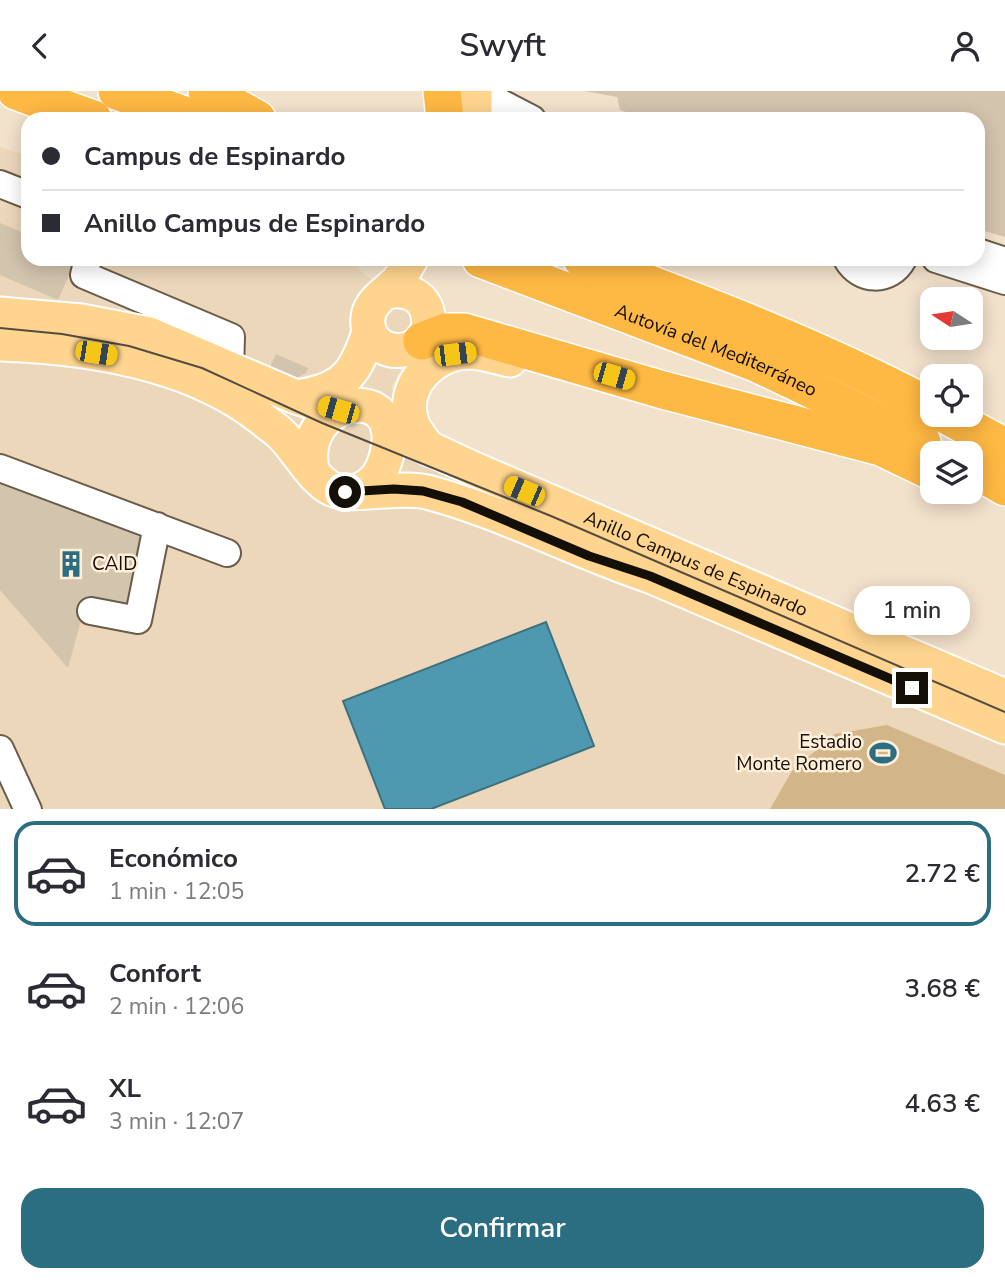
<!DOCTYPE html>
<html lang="es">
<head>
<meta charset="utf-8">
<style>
  body { margin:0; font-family:"Nunito Sans",sans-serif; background:#f7f7f7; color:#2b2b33; height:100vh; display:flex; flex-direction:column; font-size:26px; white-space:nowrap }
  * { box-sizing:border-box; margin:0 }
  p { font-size:23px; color:#7c7c81 }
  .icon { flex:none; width:38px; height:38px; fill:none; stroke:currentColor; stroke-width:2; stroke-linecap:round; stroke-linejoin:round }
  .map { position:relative; height:718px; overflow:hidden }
  .panel { display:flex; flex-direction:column; background:#fff; flex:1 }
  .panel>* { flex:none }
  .top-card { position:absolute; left:21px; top:21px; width:964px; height:154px; border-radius:21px; box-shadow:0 4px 18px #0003; display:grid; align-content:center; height:154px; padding:0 21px; background:#fff }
  .needle { width:46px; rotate:282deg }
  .fabs { position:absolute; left:920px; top:196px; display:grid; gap:14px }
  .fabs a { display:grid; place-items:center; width:63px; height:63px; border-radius:14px; background:#fff; box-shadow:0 4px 18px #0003; font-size:35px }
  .end { position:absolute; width:32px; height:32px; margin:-16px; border:9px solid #140f07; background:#fff; box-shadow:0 0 0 4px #fff }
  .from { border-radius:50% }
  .bubble { position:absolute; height:49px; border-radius:21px; background:#fff; box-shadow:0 4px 18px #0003; font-size:23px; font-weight:600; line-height:49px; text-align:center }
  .car { position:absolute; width:21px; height:42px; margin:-21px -10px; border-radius:9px; box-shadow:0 0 5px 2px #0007; background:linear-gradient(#f5c518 24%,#345 0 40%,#f5c518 0 76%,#345 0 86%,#f5c518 0) }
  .top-card b { display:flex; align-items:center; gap:24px; height:66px; font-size:26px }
  .top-card b+b { border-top:2px solid #e1e1e2 }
  .top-card i { width:18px; height:18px; background:#2b2b33 }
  ul { padding:12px 0 0; list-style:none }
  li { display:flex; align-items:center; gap:21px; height:105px; margin:0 14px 10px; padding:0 7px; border:4px solid transparent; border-radius:21px }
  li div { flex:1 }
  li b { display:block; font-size:26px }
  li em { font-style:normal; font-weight:600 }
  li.selected { border-color:#2c6e81 }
  li>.icon { width:63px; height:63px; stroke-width:1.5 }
  .primary-button { display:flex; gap:14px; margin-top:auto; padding:14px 21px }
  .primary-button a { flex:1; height:80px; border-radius:21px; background:#2c6e81; color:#fff; font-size:28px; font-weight:600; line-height:80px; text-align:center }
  header { display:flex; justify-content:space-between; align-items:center; height:91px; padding:0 21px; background:#fff; font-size:32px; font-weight:600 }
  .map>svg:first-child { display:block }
  .built { fill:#ecd7ba }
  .green { fill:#d3b58a }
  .water { fill:#4e99b0; stroke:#3d707d; stroke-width:2 }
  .building { fill:#d3c4ae }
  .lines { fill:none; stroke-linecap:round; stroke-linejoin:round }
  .minor-casing { stroke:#695c48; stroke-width:30 }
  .major-casing { stroke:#fff; stroke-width:37 }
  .highway-casing { stroke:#fff; stroke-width:40 }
  .minor { stroke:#fff; stroke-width:26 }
  .major { stroke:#fed48f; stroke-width:33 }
  .highway { stroke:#feb844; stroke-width:37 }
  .tram { stroke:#544b3f; stroke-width:2 }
  .route { stroke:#140f07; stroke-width:9 }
  .labels { text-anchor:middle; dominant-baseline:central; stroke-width:5; stroke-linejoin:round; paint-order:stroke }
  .street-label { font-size:19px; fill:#140f07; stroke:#ffefd8 }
  .poi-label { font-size:19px; fill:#140f07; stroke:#ffefd8; text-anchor:start }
</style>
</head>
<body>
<header><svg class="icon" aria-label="back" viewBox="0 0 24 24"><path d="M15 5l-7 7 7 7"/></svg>Swyft<svg class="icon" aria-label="person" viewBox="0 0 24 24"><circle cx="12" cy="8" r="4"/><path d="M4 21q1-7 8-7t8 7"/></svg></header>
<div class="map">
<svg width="1005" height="719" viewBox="0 0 1005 719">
  <rect width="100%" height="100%" fill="#f2e1cb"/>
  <path class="built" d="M0,56L28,65V168H347L386,201L417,205L413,257L391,297L409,314L417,341L1005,605V718L0,719Z"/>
  <path class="green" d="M887,634L1005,684V718H770L792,680L835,643Z"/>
  <path class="water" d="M546,531L594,655L431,718H385L343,610Z"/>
  <path class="building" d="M584,0H1005V146L978,138V28H647L620,19L617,6Z
    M0,132L28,144V168H76L58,209L0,184Z
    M276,263L308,277L306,282L296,287L270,276Z
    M0,392L148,446L129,520L86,511L68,577L0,499Z"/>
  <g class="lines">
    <defs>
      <path id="minor" d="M478,0L532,28
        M0,93L28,104
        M978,161L1005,170
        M88,168L84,184L231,246L230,278
        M847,168C860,191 890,192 903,168
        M936,168L1005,190
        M0,377L227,462
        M91,520L138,529L157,435
        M0,658L28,719"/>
      <g id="major">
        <path d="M475,28V0"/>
        <path d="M387,201C405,197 424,203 428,224C436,264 374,274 368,234C365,210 388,203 400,187C404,181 407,174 411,168"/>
        <path d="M0,223L81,230L149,243L296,306L338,319"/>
        <path d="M0,253C88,256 190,271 261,327C268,333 276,338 282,344C297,359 314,390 332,398C352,408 399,394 427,401C503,421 575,460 650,485L1005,636"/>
        <path d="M302,305C345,298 356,281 369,241"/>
        <path id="s1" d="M388,338L474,378L1005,605"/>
        <path d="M429,358C423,349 415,341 412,331C400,295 433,262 468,261C481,261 497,266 510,269"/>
        <path d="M312,378C298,306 405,287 387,363C382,382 376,392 358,400"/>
      </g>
      <g id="highway">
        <path d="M16,0L93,28"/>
        <path d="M117,0L195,28"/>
        <path d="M207,0L257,28"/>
        <path d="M442,0L445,28"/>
        <path id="s2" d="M481,168L756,272L922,351"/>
        <path d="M582,168C702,212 820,257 933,317"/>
        <path d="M422,250L446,241H464L663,299L881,356L933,381"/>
        <path d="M946,324L1005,356"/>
        <path d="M971,376L1005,396"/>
      </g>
    </defs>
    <use href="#minor" class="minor-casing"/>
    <use href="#major" class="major-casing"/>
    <use href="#highway" class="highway-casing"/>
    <use href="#minor" class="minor"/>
    <use href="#major" class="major"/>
    <use href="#highway" class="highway"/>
    <path class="tram" d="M0,237L62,243L129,255L202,277L322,332L551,425L1005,621"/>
  </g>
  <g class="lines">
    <path class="route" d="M345,401L394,398L423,400L462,411L589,465L650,485L912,597"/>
  </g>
  <defs>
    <symbol id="building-bare" viewBox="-9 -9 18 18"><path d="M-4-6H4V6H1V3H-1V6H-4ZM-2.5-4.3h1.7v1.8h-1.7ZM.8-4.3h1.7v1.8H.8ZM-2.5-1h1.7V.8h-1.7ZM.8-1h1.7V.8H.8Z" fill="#2c6e81" stroke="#ffefd8" stroke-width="2.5" paint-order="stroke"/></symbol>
    <symbol id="stadium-bare" viewBox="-9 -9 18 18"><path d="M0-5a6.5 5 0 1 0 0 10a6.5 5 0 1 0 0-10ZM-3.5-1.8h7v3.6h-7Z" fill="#2c6e81" stroke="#ffefd8" stroke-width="2.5" paint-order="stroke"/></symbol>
  </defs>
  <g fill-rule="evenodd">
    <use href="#building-bare" x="52" y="454" width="38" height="38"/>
    <use href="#stadium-bare" x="864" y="643" width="38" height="38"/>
  </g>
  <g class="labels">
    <g class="street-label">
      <text stroke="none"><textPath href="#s2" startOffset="252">Autovía del Mediterráneo</textPath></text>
      <text stroke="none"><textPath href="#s1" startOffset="336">Anillo Campus de Espinardo</textPath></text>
    </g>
    <g class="poi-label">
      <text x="92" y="473">CAID</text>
      <text x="862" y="651" text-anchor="end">Estadio<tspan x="862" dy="22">Monte Romero</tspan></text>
    </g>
  </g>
</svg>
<div class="fabs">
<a><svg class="needle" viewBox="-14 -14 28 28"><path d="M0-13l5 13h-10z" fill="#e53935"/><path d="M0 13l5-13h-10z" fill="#7c7c81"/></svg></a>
<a><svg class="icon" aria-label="locate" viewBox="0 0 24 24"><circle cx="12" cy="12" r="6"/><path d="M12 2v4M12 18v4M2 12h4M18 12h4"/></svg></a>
<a><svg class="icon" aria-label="layers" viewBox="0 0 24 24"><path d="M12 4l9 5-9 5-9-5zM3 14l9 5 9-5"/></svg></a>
</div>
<i class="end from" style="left:345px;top:401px"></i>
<i class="end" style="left:912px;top:597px"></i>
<div class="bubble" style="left:854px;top:495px;width:116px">1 min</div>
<i class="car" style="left:96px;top:262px;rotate:99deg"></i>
<i class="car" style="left:455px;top:263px;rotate:83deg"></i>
<i class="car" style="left:614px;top:285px;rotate:106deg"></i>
<i class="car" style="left:338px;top:319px;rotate:286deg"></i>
<i class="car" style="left:524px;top:400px;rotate:293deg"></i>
<div class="top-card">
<b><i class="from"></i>Campus de Espinardo</b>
<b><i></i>Anillo Campus de Espinardo</b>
</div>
</div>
<section class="panel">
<ul>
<li class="selected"><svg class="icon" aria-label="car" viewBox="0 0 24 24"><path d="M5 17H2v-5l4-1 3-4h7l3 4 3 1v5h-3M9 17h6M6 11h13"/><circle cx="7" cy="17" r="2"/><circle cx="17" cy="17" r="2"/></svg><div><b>Económico</b><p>1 min · 12:05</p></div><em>2.72 €</em></li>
<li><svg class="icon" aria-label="car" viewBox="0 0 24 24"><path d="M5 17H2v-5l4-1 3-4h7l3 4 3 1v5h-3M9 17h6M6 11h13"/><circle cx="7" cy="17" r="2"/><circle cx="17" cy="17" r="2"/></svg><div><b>Confort</b><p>2 min · 12:06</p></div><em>3.68 €</em></li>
<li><svg class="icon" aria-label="car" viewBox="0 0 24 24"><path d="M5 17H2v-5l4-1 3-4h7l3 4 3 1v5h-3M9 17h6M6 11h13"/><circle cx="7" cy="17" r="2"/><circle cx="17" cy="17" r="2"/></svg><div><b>XL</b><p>3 min · 12:07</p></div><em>4.63 €</em></li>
</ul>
<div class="primary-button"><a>Confirmar</a></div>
</section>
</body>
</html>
